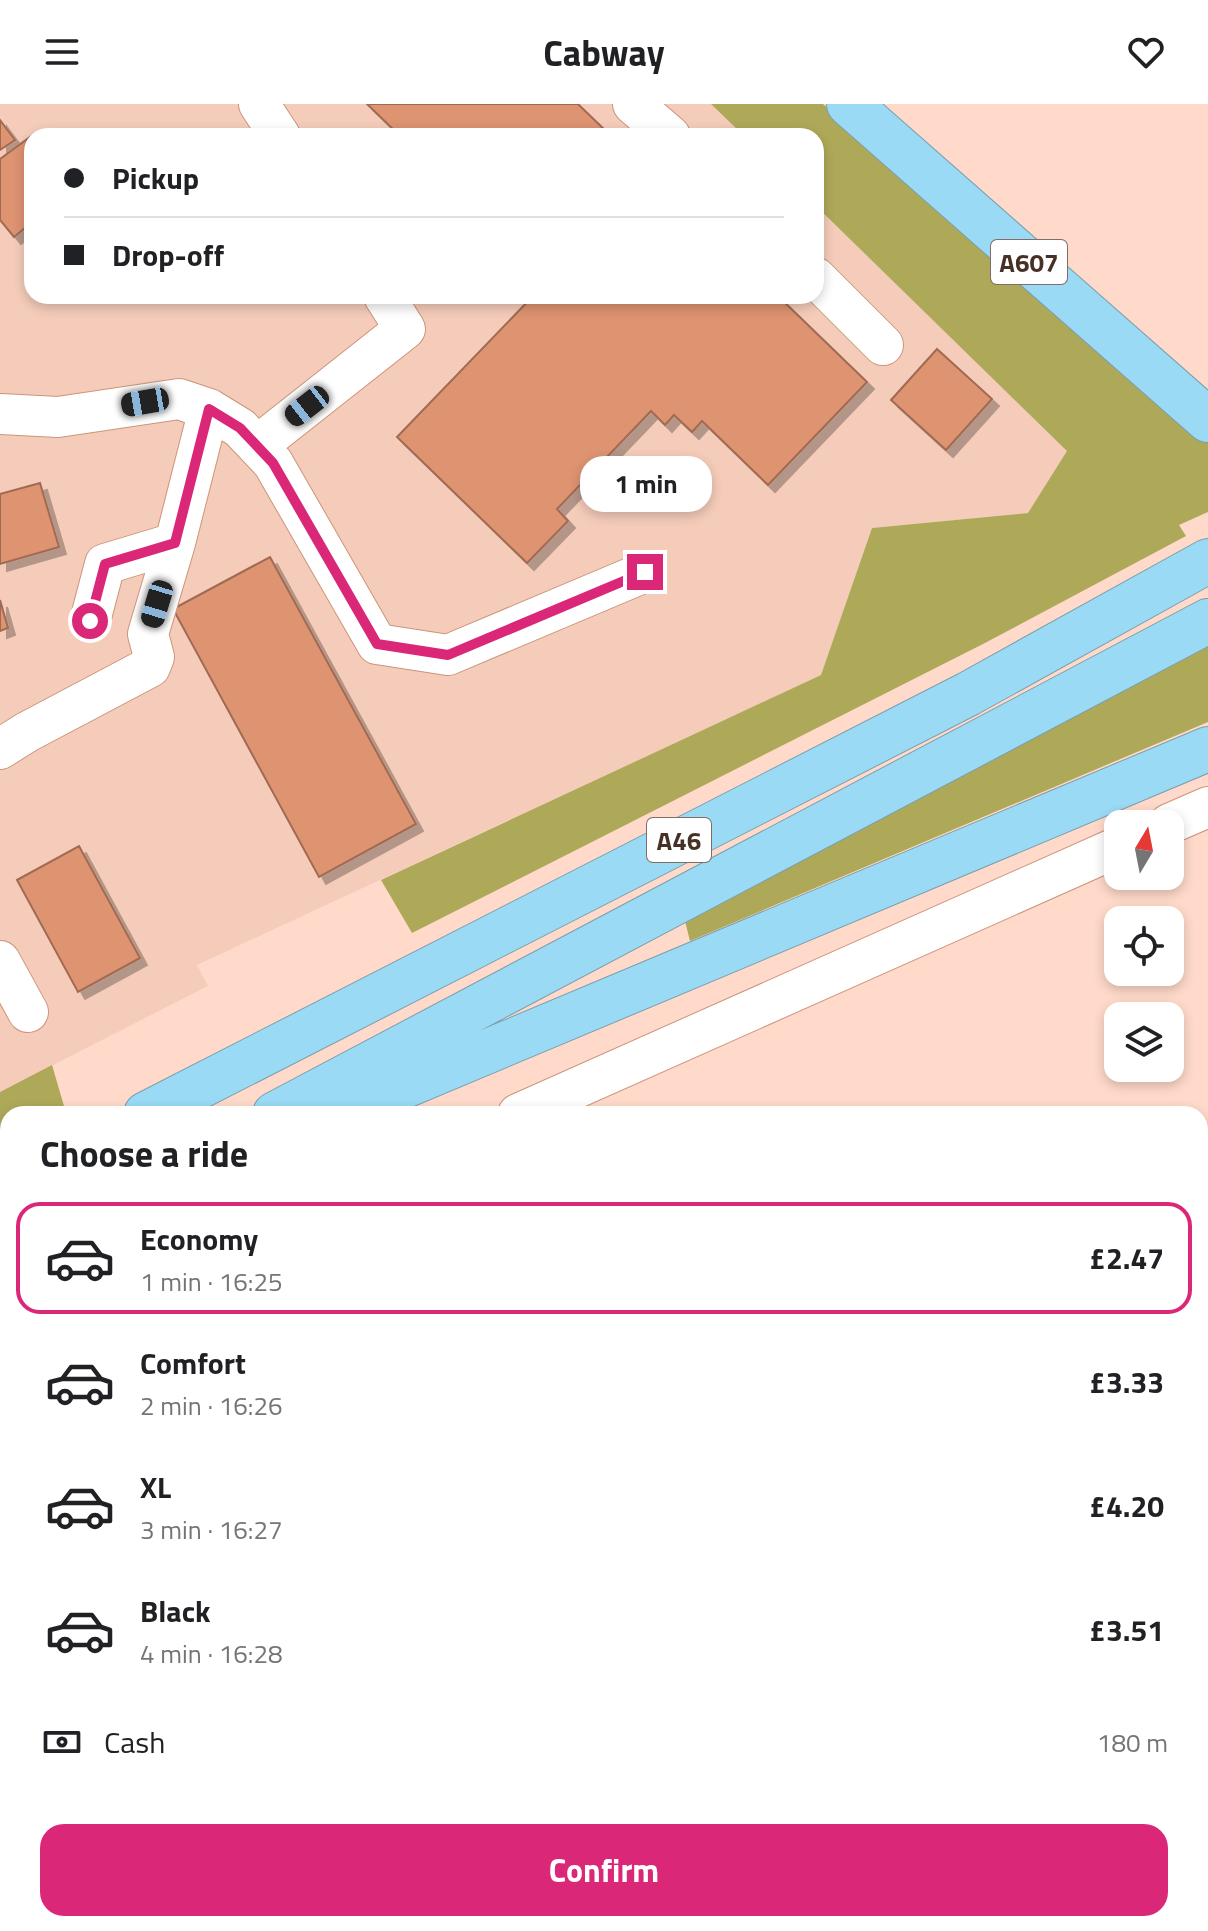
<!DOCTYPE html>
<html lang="en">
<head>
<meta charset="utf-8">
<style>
  body { margin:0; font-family:"Titillium Web",sans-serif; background:#f6f6f6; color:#202124; height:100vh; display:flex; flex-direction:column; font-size:30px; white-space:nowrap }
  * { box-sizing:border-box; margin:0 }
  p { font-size:26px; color:#757577 }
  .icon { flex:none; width:44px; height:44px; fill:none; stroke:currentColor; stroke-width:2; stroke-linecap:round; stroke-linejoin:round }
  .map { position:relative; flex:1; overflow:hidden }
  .drawer { position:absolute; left:0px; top:1002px; width:1208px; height:826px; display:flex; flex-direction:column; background:#fff; border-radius:24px 24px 0 0; box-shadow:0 4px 12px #0003 }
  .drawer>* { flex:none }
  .hud { position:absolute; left:24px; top:24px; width:800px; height:176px; border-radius:24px; box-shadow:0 4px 12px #0003; display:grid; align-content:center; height:176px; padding:0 40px; background:#fff }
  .needle { width:52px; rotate:10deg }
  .tools { position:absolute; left:1104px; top:706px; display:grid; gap:16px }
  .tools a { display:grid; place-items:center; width:80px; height:80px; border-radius:16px; background:#fff; box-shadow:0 4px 12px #0003; font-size:40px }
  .end { position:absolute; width:36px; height:36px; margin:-18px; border:10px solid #db2777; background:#fff; box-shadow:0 0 0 4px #fff }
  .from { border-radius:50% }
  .bubble { position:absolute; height:56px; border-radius:24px; background:#fff; box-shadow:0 4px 12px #0003; font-size:26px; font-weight:700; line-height:56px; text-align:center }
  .car { position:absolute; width:24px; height:48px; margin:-24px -12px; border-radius:10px; box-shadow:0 0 6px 2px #0007; background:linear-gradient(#222 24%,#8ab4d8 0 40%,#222 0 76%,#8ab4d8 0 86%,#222 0) }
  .hud b { display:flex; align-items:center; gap:28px; height:76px; font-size:30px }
  .hud b+b { border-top:2px solid #e0e0e0 }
  .hud i { width:20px; height:20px; background:#202124 }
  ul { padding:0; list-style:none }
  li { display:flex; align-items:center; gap:24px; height:112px; margin:0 16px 12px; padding:0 24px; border:4px solid transparent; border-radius:24px }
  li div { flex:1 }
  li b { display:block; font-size:30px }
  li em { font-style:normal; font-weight:700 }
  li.on { border-color:#db2777 }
  li>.icon { width:72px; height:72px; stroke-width:1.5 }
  h2 { padding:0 40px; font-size:36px; line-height:96px }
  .pay { display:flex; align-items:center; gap:20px; height:88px; padding:0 40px; font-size:30px }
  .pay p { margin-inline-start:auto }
  .primary-button { display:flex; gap:16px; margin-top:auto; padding:16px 40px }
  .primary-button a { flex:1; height:92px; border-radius:24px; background:#db2777; color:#fff; font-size:32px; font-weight:700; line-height:92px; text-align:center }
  header { display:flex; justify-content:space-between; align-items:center; height:104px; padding:0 40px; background:#fff; font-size:36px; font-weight:700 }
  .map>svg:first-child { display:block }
  .built { fill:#f5ccba }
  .forest { fill:#aea959 }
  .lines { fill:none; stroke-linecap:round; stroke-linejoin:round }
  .river { stroke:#efa5ce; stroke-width:54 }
  .building { fill:#de9371; stroke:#a06a52; stroke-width:2; filter:url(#shadow) }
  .minor-casing { stroke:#cc947a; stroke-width:42 }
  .highway-casing { stroke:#7d9eac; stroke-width:46 }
  .path { stroke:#9b7e71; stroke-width:5; stroke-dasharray:8 4; stroke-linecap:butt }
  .minor { stroke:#fff; stroke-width:40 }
  .highway { stroke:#9adaf4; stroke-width:44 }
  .route { stroke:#db2777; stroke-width:10 }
  .labels { text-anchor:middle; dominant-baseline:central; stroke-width:6; stroke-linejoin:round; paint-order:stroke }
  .shield { fill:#fff; stroke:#7e6e66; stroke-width:2 }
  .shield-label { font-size:26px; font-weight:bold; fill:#473025 }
</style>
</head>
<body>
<header><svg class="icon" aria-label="menu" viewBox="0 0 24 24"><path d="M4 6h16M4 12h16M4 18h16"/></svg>Cabway<svg class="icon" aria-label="heart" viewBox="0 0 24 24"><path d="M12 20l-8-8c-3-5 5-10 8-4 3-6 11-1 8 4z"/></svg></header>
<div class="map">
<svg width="1208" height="1827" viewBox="0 0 1208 1827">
  <defs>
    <filter id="shadow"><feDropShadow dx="7" dy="7" stdDeviation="0" flood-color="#0004"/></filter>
  </defs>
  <rect width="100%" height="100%" fill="#ffdaca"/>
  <path class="built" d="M0,0H711L744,32H32V192H816V102L1068,347L1028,409L872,424L821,571L197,861L208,882L0,988Z"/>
  <path class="forest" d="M711,0H823L906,68L1208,336V408L1179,421L1186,432L983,540L412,829L381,776L821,571L872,424L1028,409L1067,347L816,102V32H744Z
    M1208,532V618L690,837L684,813Z
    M52,961L64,1002L52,1010H8V1040L0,1046V988Z"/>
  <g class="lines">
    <path class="river" d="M1200,1260H1208
      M237,1827L247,1820"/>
  </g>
  <path class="building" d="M367,0H578L611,32H400Z
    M0,16L15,36L0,46Z
    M34,30L32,118L14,133L0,116V55Z
    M533,192H778L867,278L768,381L702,317L692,328L674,311L665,321L651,307L557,405L568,417L527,459L397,333Z
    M937,245L992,295L946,346L891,296Z
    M40,379L59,443L0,460V390Z
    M270,453L416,720L319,773L173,505Z
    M0,496L8,524L0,527Z
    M79,742L140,854L78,888L17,776Z"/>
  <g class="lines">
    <defs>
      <path id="minor" d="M259,0L280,32
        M633,0L670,32
        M816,174L883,241
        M0,310L58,313L179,295L209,305L240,324L273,359L377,540L448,551L645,468
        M258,341L405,225L384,192
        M90,517L105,460L175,439
        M0,645L27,628L150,563L154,553L148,530L175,439L209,305
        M1169,720L1208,703
        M0,857L28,908
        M518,1010L1118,743"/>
      <path id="highway" d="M849,0L1208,316
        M146,1010L968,590L1208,457
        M275,1010L1208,517
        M338,1010L1208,645
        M0,1085L8,1081
        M0,1151L8,1147"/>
    </defs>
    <use href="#minor" class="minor-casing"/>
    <use href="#highway" class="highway-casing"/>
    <path class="path" d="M1200,1218L1208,1219
      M156,1827L166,1820"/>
    <use href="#minor" class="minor"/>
    <use href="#highway" class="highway"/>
  </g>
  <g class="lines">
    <path class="route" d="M90,517L105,460L175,439L209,305L240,324L273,359L377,540L448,551L645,468"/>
  </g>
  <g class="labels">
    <g class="shield">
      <rect x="991" y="136" width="76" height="44" rx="6"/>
      <rect x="647" y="714" width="64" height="44" rx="6"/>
    </g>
    <g class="shield-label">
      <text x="1029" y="158">A607</text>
      <text x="679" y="736">A46</text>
    </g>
  </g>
</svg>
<div class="tools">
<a><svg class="needle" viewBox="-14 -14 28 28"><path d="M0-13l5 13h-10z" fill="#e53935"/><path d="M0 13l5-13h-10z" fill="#757577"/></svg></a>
<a><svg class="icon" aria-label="locate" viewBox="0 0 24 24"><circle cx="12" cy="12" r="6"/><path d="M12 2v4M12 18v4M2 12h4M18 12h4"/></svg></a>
<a><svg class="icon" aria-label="layers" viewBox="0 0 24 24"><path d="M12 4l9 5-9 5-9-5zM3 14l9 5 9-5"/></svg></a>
</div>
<i class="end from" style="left:90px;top:517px"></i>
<i class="end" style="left:645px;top:468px"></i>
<div class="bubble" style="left:580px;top:352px;width:132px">1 min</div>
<i class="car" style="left:145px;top:298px;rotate:260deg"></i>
<i class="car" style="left:307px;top:302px;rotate:232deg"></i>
<i class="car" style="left:157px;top:500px;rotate:197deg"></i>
<div class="hud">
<b><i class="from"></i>Pickup</b>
<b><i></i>Drop-off</b>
</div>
<section class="drawer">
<h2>Choose a ride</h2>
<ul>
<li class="on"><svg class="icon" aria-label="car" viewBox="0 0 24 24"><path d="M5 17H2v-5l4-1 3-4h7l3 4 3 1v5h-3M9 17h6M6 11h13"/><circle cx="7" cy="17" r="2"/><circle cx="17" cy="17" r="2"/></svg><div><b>Economy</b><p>1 min · 16:25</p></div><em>£2.47</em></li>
<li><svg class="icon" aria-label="car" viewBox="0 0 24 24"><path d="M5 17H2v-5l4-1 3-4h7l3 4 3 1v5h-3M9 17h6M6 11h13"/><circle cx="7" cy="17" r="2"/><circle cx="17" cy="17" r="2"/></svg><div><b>Comfort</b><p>2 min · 16:26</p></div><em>£3.33</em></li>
<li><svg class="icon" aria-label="car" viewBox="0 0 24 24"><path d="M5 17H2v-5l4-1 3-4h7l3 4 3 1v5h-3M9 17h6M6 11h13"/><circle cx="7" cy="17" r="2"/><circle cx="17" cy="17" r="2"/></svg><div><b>XL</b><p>3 min · 16:27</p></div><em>£4.20</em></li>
<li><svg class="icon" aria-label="car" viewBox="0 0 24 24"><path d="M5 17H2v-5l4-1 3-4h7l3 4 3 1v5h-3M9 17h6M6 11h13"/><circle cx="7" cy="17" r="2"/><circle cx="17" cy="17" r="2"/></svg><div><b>Black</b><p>4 min · 16:28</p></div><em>£3.51</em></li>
</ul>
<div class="pay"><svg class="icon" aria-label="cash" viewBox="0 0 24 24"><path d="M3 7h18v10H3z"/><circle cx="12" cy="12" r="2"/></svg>Cash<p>180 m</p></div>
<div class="primary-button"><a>Confirm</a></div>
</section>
</div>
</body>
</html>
